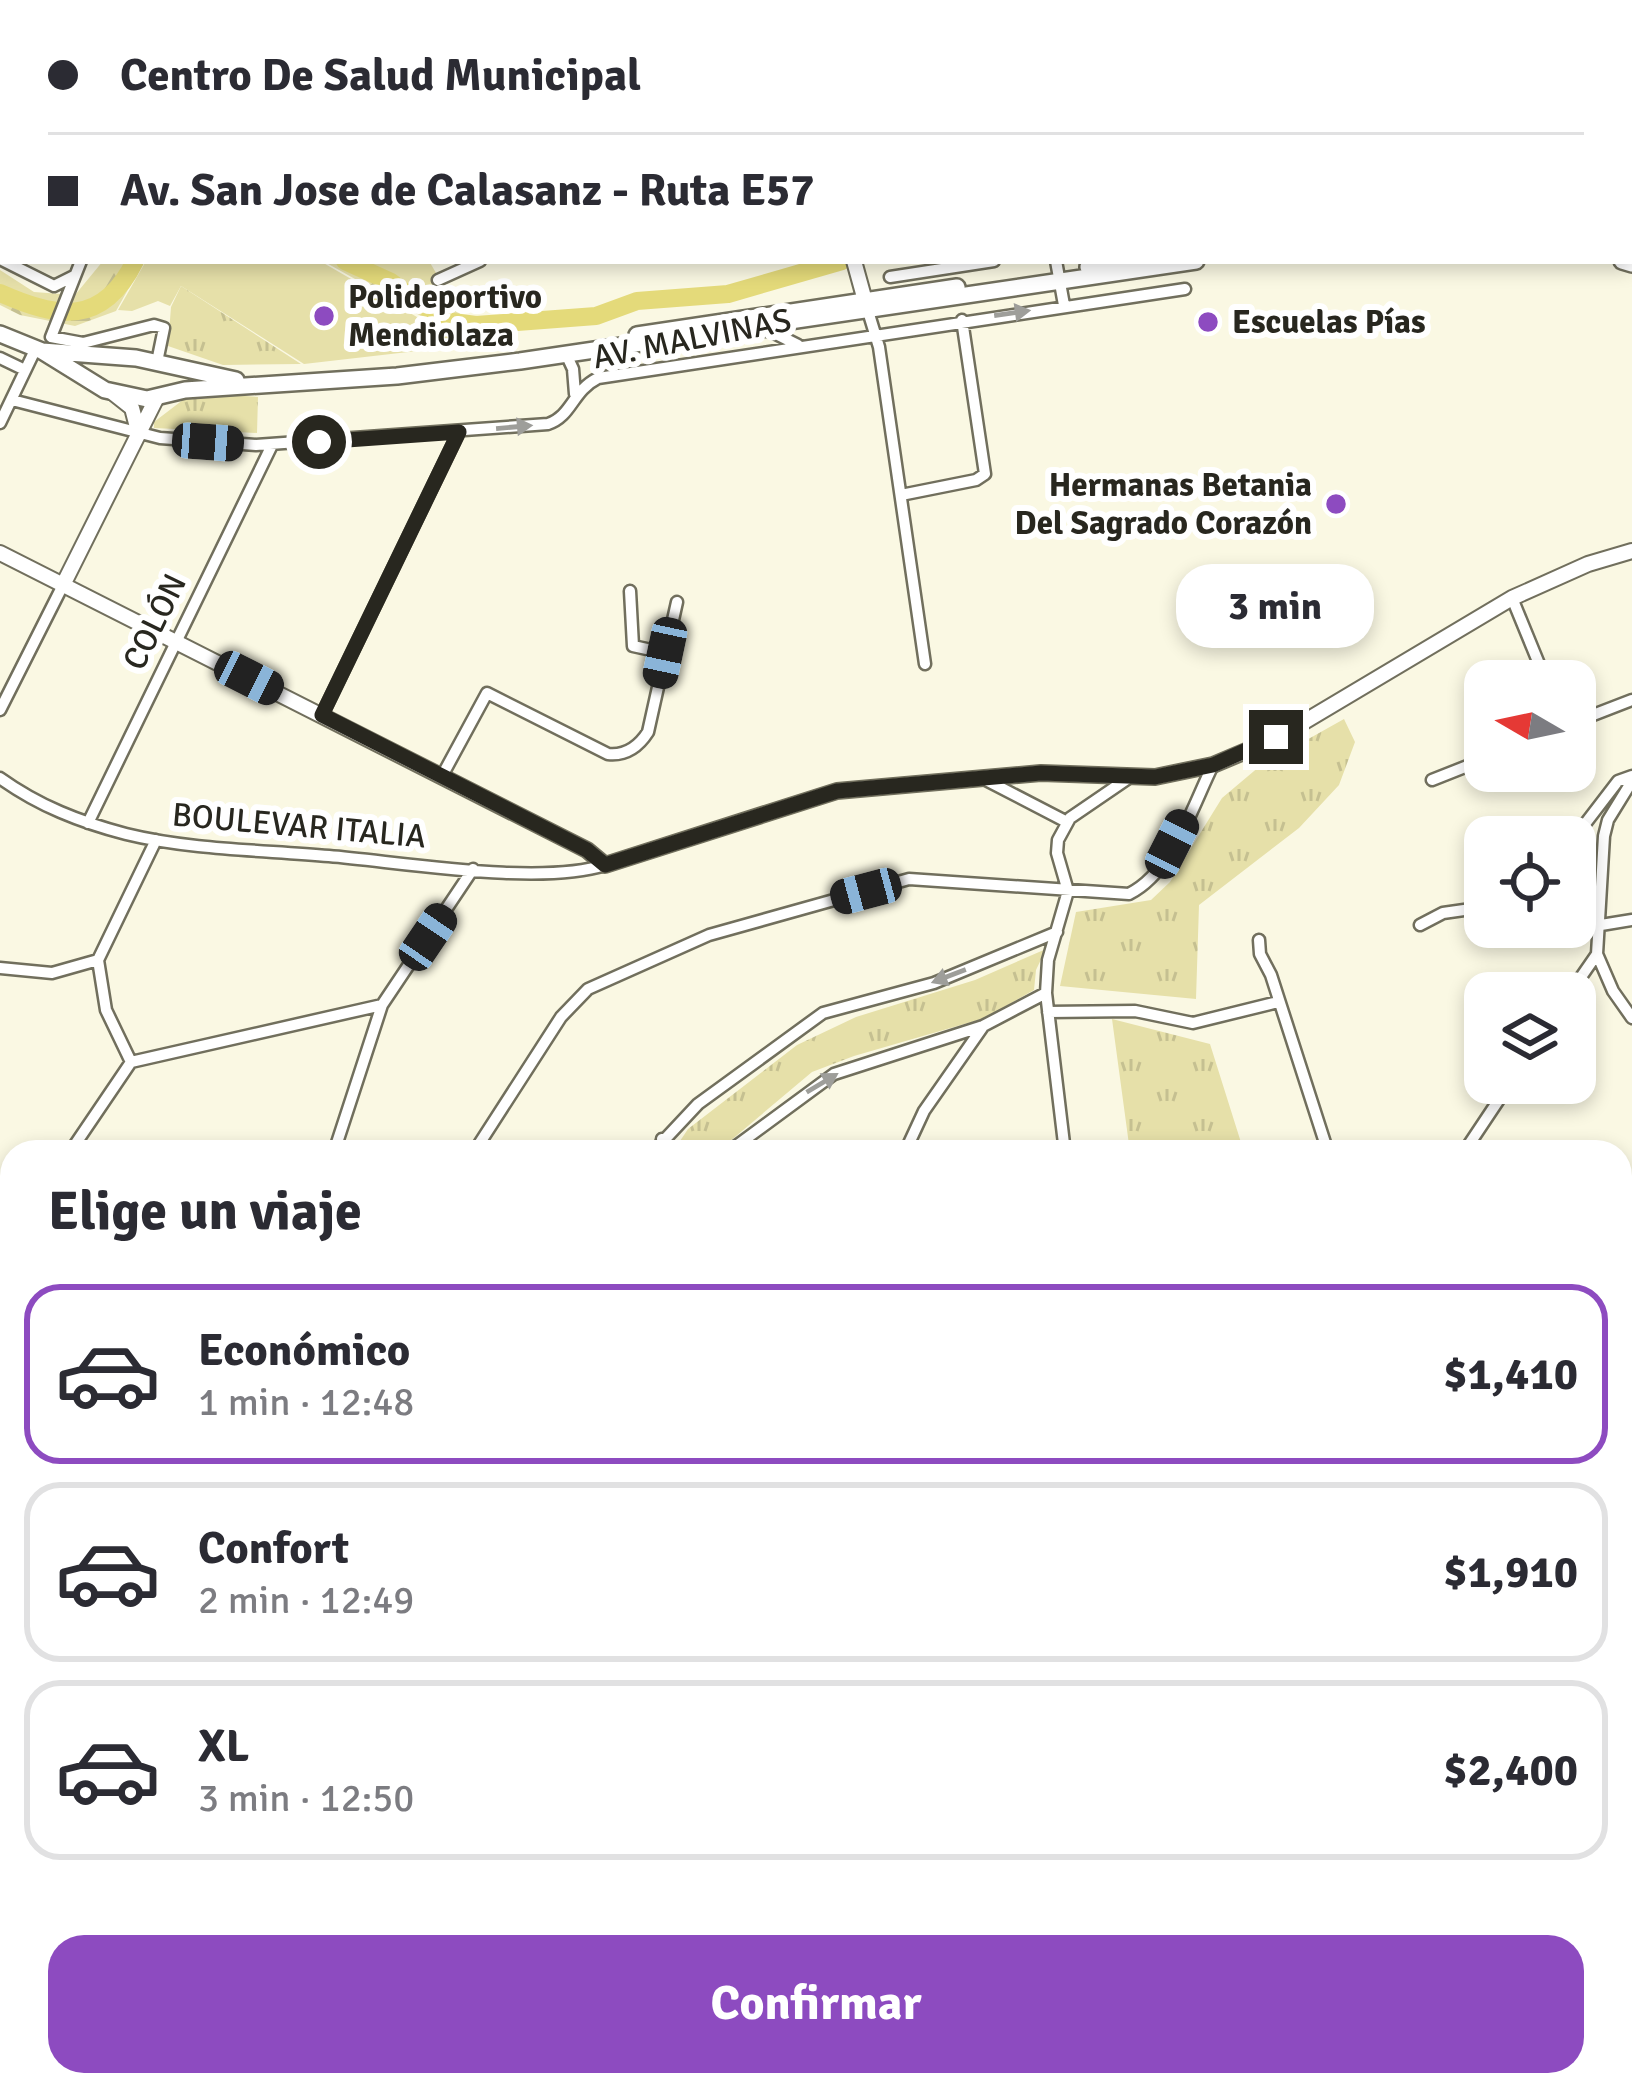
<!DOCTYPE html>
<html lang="es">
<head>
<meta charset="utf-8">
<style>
  body { margin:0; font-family:Signika,sans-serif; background:#f2f2f3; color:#2b2b33; height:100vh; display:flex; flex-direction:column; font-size:45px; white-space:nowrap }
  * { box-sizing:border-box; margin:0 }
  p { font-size:39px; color:#7c7c81 }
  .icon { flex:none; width:66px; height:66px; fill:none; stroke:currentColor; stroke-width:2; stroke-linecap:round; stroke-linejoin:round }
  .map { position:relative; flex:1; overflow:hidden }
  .panel { position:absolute; left:0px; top:1140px; width:1632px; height:957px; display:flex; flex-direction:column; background:#fff; border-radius:36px 36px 0 0; box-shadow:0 6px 18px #0003 }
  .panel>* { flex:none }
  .top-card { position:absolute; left:0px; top:0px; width:1632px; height:264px; box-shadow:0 6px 18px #0003; display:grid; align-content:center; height:264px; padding:0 48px; background:#fff }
  .needle { width:78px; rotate:279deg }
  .fabs { position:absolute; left:1464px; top:660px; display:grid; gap:24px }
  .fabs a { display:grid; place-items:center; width:132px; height:132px; border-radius:24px; background:#fff; box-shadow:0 6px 18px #0003; font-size:60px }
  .end { position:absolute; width:54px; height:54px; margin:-27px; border:15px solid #28271f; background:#fff; box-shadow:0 0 0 6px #fff }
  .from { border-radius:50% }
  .bubble { position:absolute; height:84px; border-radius:36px; background:#fff; box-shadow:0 6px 18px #0003; font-size:39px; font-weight:700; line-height:84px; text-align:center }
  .car { position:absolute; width:36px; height:72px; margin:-36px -18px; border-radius:15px; box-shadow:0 0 9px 3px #0007; background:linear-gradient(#222 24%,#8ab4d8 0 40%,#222 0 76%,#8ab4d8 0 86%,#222 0) }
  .top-card b { display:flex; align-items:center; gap:42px; height:114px; font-size:45px }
  .top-card b+b { border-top:3px solid #e1e1e2 }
  .top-card i { width:30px; height:30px; background:#2b2b33 }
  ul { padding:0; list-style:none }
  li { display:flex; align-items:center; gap:36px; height:180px; margin:0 24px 18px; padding:0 24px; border:6px solid #e1e1e2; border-radius:36px }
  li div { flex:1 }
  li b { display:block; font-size:45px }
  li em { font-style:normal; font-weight:700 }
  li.selected { border-color:#8d4bc0 }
  li>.icon { width:108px; height:108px; stroke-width:1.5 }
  h2 { padding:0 48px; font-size:54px; line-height:144px }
  .cta { display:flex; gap:24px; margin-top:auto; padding:24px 48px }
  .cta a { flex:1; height:138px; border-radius:36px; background:#8d4bc0; color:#fff; font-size:48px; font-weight:700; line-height:138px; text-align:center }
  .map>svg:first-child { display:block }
  .grass { fill:#e6e0a9 }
  .forest { fill:url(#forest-firs) }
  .park { fill:url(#park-tufts) }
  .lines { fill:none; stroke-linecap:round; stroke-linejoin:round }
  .river { stroke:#e4da7a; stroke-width:18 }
  .minor-casing { stroke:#716f5d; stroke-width:15 }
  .tertiary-casing { stroke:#716f5d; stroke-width:18 }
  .secondary-casing { stroke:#716f5d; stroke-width:20 }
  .minor { stroke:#fff; stroke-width:10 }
  .tertiary { stroke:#fff; stroke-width:14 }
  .secondary { stroke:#fff; stroke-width:15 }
  .oneway { fill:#9e9e9a }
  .route { stroke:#28271f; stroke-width:15 }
  .poi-dot { fill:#8d4bc0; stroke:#fff; stroke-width:4.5 }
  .labels { text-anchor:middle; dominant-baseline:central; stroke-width:12; stroke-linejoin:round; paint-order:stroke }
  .poi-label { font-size:33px; font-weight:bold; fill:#28271f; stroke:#fff; text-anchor:start }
  .street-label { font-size:33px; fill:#28271f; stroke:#fff }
</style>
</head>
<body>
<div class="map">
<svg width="1632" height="2095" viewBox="0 0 1632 2095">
  <defs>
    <pattern id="forest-firs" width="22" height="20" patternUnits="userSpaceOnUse" patternTransform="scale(3)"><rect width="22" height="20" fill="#e6e0a9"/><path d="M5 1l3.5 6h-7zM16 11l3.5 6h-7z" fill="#c5c091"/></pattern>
    <pattern id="park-tufts" width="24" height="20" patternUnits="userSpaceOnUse" patternTransform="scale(3)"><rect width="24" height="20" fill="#e6e0a9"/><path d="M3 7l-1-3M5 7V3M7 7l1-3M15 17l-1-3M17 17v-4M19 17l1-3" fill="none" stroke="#c5c091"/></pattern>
  </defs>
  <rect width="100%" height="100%" fill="#faf8e3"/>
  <path class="grass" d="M146,261H320L436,328L469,335V345L304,364L181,286L170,306L158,301L132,311L118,310Z"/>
  <path class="forest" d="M103,261H144L116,311L75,326L20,315L0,305V270L34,292L75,295Z
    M323,261H429L471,332L437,325Z"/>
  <path class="park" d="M181,286L301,364L223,365L168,346L171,307Z
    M215,394L258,397L257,433L154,428V422L188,396Z
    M1344,719L1355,742L1339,785L1299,828L1199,905L1196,999L1060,986L1076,912L1151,900L1170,882L1222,798L1260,766Z
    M1046,949L1036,970L1034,990L985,1018L854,1056L812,1072L717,1152H691L678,1144L688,1129L797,1045L856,1017L975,980Z
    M1112,1019L1210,1044L1244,1152H1130Z"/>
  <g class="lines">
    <path class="river" d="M944,3L946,0
      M345,261L391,282L445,321L476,325L596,316L637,301L728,294L842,261
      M0,293C58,319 103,326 135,261"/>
    <defs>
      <path id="minor" d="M530,0L532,3
        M143,3V0
        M273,3V0
        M454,3L456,0
        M692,3L698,0
        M1629,235L1632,236
        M0,259L54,286L74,276
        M81,261L51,337L83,343L154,325L164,328L157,362
        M1056,261L1064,305
        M890,277L994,261
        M438,280L480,261
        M868,311L879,347L925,664
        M761,331H770L798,345
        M566,354L573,369L575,394
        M0,358L25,370
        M12,400L160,438L256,445L548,424C572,416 572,391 598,378L1185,289
        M0,423L36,348
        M901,495L976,480L985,474L962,320
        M630,591L633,646L665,653
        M1512,598L1546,681
        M0,710L63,585
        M322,715L459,432
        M1575,722L1632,700
        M442,776L487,693L608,754C627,756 639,746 648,732L677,602
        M0,778C39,806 80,822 126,834C191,850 262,850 329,856C401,862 539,886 605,865
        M986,780L1067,822
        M1432,780L1485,759
        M88,823L272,445
        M1575,837L1618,781L1632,776
        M1420,925L1443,913L1485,907
        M1601,925L1632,920
        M1259,940L1260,954L1271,975L1328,1152
        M1597,954L1613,991L1632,1018
        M0,968L52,973L98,960
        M1570,993L1597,954L1604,836L1608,820L1632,781
        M1048,1012L1135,1011L1193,1023L1278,1002
        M131,1062L106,1010L98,960L156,840
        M662,1139L678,1152
        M70,1152L131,1062L382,1005
        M334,1152L382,1005L473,869
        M474,1152L561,1017L588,989L709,935L909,879L1129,894C1173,872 1192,807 1213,765
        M653,1152L698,1104L823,1013L934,983L1057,932
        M728,1152L834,1074L983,1026L1046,993
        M905,1152L924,1111L982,1028
        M1065,1152L1046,993L1048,960L1068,891L1057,853L1058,840L1070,818L1130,777
        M1464,1152L1510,1083
        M1620,1219L1632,1210
        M0,1254L12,1237
        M1620,1429L1632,1415
        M0,1649L12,1631
        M1620,1741L1632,1748
        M0,1968L12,1933
        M1522,2085L1528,2095
        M129,2095L137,2085
        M192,2095L199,2085
        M392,2095L398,2085
        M576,2095L582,2085
        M781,2095L790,2085
        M1162,2095L1167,2085
        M1400,2095L1402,2085"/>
      <path id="tertiary" d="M818,3L819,0
        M854,261L867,308
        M113,393L132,408L138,431
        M0,553L587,850L605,865L837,791L1041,773L1155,777L1213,765L1277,738L1512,598L1588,564L1632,551
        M63,585L157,397"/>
      <path id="secondary" d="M1622,261L1632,264
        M1088,267L1126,261
        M0,334L42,351L136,358L236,380
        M637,335L957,287
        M42,351L105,390L147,399L185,390L397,376L520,361L1196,261"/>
    </defs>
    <use href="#minor" class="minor-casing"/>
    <use href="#tertiary" class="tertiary-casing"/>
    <use href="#secondary" class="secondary-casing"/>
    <use href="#minor" class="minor"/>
    <use href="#tertiary" class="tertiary"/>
    <use href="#secondary" class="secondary"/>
  </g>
  <defs><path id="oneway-solid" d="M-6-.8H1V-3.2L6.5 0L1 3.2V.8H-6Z" transform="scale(3)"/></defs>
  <g class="oneway">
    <use href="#oneway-solid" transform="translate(1012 313) rotate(-8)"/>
    <use href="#oneway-solid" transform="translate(514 427) rotate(-5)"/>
    <use href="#oneway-solid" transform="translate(949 976) rotate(159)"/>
    <use href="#oneway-solid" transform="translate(822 1083) rotate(-31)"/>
  </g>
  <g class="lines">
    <path class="route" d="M319,442L459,432L322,715L587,850L605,865L837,791L1041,773L1155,777L1213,765L1276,737"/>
  </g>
  <g class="poi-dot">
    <circle cx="324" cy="316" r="12"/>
    <circle cx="1208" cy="322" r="12"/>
    <circle cx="1336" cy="504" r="12"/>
  </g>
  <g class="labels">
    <g class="poi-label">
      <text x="348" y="297">Polideportivo<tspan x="348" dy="38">Mendiolaza</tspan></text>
      <text x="1232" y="322">Escuelas Pías</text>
      <text x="1312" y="485" text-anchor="end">Hermanas Betania<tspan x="1312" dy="38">Del Sagrado Corazón</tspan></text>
    </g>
    <g class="street-label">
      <text transform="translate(692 339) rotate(-11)">AV. MALVINAS</text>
      <text transform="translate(155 622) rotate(-64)">COLÓN</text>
      <text transform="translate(299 826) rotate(5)">BOULEVAR ITALIA</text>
    </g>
  </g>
</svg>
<div class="fabs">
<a><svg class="needle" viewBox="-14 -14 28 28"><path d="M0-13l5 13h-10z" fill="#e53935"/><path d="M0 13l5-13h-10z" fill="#7c7c81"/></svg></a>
<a><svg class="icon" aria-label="locate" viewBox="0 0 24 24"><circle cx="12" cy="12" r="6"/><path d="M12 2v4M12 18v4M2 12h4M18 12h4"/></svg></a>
<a><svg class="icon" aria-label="layers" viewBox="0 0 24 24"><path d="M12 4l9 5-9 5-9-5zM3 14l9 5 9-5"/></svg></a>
</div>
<i class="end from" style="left:319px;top:442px"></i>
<i class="end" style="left:1276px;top:737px"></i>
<div class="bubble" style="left:1176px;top:564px;width:198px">3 min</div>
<i class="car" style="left:208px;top:442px;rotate:94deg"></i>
<i class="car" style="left:665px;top:653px;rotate:192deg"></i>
<i class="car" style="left:249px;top:678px;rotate:117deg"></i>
<i class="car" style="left:1172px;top:844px;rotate:27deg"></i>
<i class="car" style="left:866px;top:891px;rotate:255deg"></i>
<i class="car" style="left:428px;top:937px;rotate:34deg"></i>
<div class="top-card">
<b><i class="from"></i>Centro De Salud Municipal</b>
<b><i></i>Av. San Jose de Calasanz - Ruta E57</b>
</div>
<section class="panel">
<h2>Elige un viaje</h2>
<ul>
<li class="selected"><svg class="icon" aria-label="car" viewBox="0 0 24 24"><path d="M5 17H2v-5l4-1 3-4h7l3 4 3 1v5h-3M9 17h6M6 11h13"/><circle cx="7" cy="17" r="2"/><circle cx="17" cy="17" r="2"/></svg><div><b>Económico</b><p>1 min · 12:48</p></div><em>$1,410</em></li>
<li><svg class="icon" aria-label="car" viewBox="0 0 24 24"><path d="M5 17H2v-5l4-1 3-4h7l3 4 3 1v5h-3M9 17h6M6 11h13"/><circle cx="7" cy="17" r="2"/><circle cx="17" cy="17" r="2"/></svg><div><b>Confort</b><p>2 min · 12:49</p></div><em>$1,910</em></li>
<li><svg class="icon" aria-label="car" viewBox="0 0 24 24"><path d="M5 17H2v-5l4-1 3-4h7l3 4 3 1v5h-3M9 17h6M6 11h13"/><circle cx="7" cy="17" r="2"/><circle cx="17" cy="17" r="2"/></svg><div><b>XL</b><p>3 min · 12:50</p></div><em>$2,400</em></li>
</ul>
<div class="cta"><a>Confirmar</a></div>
</section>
</div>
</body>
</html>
